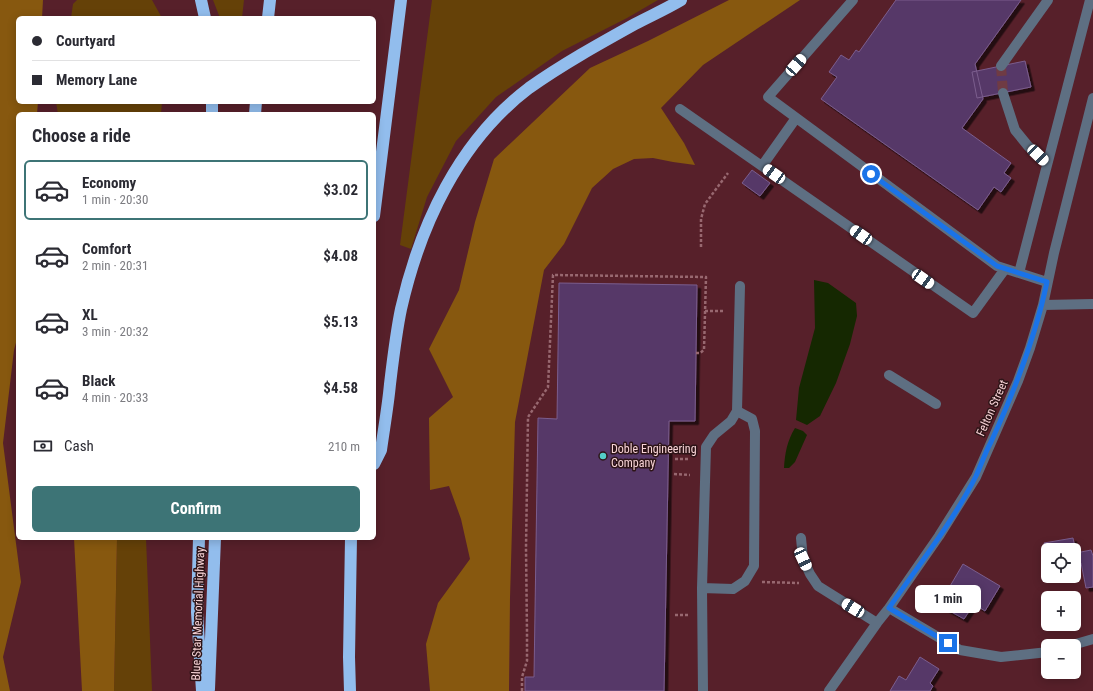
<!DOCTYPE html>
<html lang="en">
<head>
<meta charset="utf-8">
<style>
  body { margin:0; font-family:"Roboto Condensed",sans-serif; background:#f2f2f3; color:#2b2b33; height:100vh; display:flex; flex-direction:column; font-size:15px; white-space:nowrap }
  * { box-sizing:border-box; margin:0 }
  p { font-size:13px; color:#7c7c81 }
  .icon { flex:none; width:22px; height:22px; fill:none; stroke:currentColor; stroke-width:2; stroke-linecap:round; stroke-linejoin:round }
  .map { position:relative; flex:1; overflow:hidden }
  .side { position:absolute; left:16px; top:112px; width:360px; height:428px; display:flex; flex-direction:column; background:#fff; border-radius:6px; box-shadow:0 2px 10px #0003 }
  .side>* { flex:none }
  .top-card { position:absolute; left:16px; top:16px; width:360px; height:88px; border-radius:6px; box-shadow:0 2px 10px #0003; display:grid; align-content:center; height:88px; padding:0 16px; background:#fff }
  .fabs { position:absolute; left:1041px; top:543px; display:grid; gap:8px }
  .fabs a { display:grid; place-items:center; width:40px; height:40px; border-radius:6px; background:#fff; box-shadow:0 2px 10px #0003; font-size:20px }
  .end { position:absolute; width:18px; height:18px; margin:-9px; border:5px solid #1a73e8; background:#fff; box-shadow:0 0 0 2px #fff }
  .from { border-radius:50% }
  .bubble { position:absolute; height:28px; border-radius:6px; background:#fff; box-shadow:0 2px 10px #0003; font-size:13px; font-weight:700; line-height:28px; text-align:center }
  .car { position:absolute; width:12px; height:24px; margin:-12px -6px; border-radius:5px; box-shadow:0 0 3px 1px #0007; background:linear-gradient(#fff 24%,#345 0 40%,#fff 0 76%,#345 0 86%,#fff 0) }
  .top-card b { display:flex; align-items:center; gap:14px; height:38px; font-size:15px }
  .top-card b+b { border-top:1px solid #e1e1e2 }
  .top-card i { width:10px; height:10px; background:#2b2b33 }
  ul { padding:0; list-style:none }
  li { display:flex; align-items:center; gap:12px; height:60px; margin:0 8px 6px; padding:0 8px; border:2px solid transparent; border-radius:6px }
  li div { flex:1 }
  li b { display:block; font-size:15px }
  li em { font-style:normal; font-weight:700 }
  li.active { border-color:#3d7476 }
  li>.icon { width:36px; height:36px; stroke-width:1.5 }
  h2 { padding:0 16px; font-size:18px; line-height:48px }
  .pay { display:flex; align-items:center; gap:10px; height:44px; padding:0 16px; font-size:15px }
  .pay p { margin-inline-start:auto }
  .primary-button { display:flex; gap:8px; margin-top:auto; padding:8px 16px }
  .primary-button a { flex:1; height:46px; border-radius:6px; background:#3d7476; color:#fff; font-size:16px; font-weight:700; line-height:46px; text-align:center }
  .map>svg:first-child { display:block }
  .green { fill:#654108 }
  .forest { fill:#87580f }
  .water { fill:#152801 }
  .building { fill:#563967; stroke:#7b5d8e; filter:url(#shadow) }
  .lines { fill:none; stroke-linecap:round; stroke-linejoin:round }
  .minor-tunnel { stroke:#6f3b44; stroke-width:10; stroke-dasharray:10 5; stroke-linecap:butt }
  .path { stroke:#986870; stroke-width:2.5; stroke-dasharray:3 2; stroke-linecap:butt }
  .minor { stroke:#5e6f82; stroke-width:10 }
  .highway { stroke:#92bded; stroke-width:12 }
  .route { stroke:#1a73e8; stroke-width:5 }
  .poi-dot { fill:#54cdc8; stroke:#2d1417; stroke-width:1.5 }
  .labels { text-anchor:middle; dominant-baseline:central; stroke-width:3; stroke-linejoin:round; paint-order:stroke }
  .street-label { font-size:12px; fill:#f8d4d7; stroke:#2d1417 }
  .poi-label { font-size:12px; fill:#f8d4d7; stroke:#2d1417; text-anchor:start }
</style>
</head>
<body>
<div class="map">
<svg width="1093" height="691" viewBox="0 0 1093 691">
  <defs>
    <filter id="shadow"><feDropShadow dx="3.5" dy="3.5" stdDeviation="0" flood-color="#0009"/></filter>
  </defs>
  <rect width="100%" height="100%" fill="#57202a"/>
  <path class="green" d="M77,0H152L162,18H71L73,4Z
    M213,0H244L242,18H220Z
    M432,0H658L627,18L562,51L496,97L456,141L427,197L411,249L400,245Z
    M56,102H162L161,114H58Z
    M117,538H146L152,691H114Z"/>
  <path class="forest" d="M0,0H43L42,18H18V102H38L37,114H18V335L14,350L3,443L21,582L3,657L10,691H0Z
    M729,0H800L703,65L661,108L684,143L695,165L673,162L653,158L634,159L613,169L592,188L564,244L544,270L515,422L510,598L509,691H430L426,644L438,603L470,559L461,519L449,486L430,490L429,418L453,397L429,349L459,290L475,222L494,159L590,68L648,41Z
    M74,538H117L114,691H82Z"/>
  <path class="water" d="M814,280L828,283L856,303L857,316L850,344L836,383L820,416L807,425L796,420L799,388L815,328Z
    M795,428L803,431L807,435L795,462L789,468H784C785,453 787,441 795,428Z"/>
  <path class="building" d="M896,0H1021L975,64L983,99L962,128L1011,163L1004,173L1011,178L1001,192L994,187L978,210L821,99L837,77L829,72L841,55L849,60L856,50L859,52Z
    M1025,61L1031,87L977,98L972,72Z
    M752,170L770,183L760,196L742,183Z
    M559,283L697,285L695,421H669L664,691H525V677H534L538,418L557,419Z
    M1073,538L1076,553L1091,550L1093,556V587L1086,588L1081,563L1074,564V550H1048V563L1044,543Z
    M963,564L1000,586L985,611L974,604L964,619L939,605Z
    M920,657L939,669L930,683L933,686L930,691H890L899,676L906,680Z"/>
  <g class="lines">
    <path class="minor-tunnel" d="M1001,66L1003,93"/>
    <path class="path" d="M701,247V219L705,204L728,173
      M705,311H724
      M675,459H690
      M674,474L690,475
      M762,582L799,583
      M675,615H688
      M522,691V677L527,661V633L526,548L528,417L548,387L553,275L706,277L704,350L700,353H696"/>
    <path class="minor" d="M853,0L768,97L997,266L1047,282
      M1001,66L1048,0
      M1003,93L1015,130L1028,146L1047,164
      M680,109L973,313L1005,269
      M762,166L796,118
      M1019,273L1090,0
      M1043,305L1093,304
      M889,375L936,404
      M801,538L803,559L810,574L818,586L877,623
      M702,588L733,589L745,581L754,566L755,431L752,419L737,411
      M889,608L960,650L1001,657L1048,652
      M1069,646L1093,639
      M703,691L702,588L706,447L714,435L731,421L737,411L740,286
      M829,691L877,623L889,608L939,536L976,477L1018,381L1030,348L1043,305L1054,253L1093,98"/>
    <path class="highway" d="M201,0L205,18
      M268,18L270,0
      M212,114V102
      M255,114L256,102
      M374,216L401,0
      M374,464L381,450C384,428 388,406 390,384C393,359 396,333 401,309C420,225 459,141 529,88C563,64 599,44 635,24C650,16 666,9 681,0
      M199,538L197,612L202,691
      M209,689L215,538
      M350,691L349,657L351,538"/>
  </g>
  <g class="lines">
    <path class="route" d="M871,174L997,266L1047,282C1035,339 1015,390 991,442C985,453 981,465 976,476C953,522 918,566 889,608L948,643"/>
  </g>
  <circle class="poi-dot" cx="603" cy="456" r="4"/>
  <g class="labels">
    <g class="street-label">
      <text transform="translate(992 408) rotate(-66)">Felton Street</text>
      <text transform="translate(198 614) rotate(-88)">Blue Star Memorial Highway</text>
    </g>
    <g class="poi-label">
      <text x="611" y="449">Doble Engineering<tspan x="611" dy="14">Company</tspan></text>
    </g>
  </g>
</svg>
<div class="fabs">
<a><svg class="icon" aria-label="locate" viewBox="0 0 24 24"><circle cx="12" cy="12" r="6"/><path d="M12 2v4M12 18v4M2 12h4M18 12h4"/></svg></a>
<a>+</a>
<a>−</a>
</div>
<i class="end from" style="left:871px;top:174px"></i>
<i class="end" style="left:948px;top:643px"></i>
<div class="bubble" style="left:915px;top:585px;width:66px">1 min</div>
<i class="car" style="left:796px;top:65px;rotate:41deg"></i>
<i class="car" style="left:1038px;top:155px;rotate:134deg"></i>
<i class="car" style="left:774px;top:174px;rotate:305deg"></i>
<i class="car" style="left:861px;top:235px;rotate:305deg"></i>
<i class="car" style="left:923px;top:279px;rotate:125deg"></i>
<i class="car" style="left:803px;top:559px;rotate:155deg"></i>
<i class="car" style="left:853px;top:608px;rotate:302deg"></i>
<div class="top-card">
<b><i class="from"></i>Courtyard</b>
<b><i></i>Memory Lane</b>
</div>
<section class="side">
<h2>Choose a ride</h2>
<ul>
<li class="active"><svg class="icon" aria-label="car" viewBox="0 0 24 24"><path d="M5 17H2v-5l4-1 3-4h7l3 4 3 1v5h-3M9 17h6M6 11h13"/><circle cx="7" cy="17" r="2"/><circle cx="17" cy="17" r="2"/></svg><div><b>Economy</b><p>1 min · 20:30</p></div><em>$3.02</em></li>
<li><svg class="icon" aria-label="car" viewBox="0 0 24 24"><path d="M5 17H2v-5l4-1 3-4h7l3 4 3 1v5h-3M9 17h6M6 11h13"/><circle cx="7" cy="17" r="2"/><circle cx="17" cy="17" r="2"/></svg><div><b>Comfort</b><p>2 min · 20:31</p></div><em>$4.08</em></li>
<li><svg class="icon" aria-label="car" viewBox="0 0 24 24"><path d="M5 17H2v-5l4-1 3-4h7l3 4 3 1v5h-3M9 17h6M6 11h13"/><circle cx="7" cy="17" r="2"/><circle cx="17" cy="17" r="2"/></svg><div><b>XL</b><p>3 min · 20:32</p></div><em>$5.13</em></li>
<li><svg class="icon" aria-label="car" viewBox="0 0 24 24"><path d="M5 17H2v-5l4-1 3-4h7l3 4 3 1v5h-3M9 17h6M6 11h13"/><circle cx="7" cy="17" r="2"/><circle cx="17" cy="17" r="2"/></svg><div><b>Black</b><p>4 min · 20:33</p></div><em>$4.58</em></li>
</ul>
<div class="pay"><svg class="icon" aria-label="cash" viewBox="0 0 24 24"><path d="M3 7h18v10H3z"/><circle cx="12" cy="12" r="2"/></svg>Cash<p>210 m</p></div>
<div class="primary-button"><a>Confirm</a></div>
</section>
</div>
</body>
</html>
